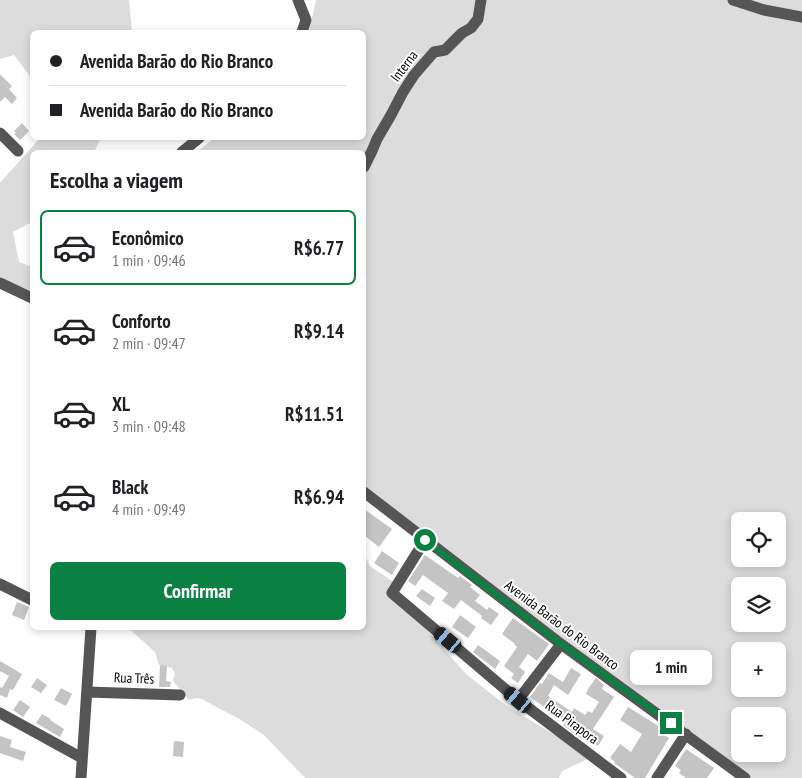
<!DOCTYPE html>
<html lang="pt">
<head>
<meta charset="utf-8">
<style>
  body { margin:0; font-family:"PT Sans Narrow",sans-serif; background:#f6f6f6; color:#202124; height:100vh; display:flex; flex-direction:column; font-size:19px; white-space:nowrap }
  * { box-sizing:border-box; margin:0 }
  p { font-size:16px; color:#757577 }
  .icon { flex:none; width:28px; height:28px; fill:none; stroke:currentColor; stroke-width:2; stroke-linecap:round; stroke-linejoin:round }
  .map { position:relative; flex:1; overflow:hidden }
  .panel { position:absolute; left:30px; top:150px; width:336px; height:480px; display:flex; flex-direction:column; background:#fff; border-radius:8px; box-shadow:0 2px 8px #0003 }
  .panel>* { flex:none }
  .top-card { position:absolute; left:30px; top:30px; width:336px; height:110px; border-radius:8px; box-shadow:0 2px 8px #0003; display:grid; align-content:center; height:110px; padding:0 20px; background:#fff }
  .buttons { position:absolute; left:731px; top:512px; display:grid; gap:10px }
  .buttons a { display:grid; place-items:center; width:55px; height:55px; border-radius:8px; background:#fff; box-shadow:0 2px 8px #0003; font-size:25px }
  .end { position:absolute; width:22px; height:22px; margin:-11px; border:6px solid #0b8043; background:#fff; box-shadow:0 0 0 2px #fff }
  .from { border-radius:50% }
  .bubble { position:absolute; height:35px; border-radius:8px; background:#fff; box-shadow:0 2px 8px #0003; font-size:16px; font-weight:600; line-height:35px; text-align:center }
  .car { position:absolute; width:15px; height:30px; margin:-15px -8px; border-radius:6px; box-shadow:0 0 4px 1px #0007; background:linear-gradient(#222 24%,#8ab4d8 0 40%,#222 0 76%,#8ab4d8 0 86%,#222 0) }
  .top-card b { display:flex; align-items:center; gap:18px; height:48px; font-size:19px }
  .top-card b+b { border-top:1px solid #e0e0e0 }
  .top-card i { width:12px; height:12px; background:#202124 }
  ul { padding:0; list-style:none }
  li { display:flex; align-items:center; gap:15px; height:75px; margin:0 10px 8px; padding:0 10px; border:2px solid transparent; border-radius:8px }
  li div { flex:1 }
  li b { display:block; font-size:19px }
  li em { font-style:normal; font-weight:600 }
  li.selected { border-color:#0b8043 }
  li>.icon { width:45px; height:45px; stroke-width:1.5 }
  h2 { padding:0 20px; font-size:22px; line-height:60px }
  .cta { display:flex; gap:10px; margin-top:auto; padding:10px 20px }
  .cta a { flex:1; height:58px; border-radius:8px; background:#0b8043; color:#fff; font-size:20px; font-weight:600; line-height:58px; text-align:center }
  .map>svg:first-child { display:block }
  .green { fill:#dcdcdc; fill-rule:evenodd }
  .building { fill:#c4c4c4 }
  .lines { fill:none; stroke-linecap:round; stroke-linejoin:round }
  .minor { stroke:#555; stroke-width:11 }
  .route { stroke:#0b8043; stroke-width:6 }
  .labels { text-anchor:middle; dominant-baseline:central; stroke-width:4; stroke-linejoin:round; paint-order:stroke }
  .street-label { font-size:14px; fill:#000; stroke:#fff }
</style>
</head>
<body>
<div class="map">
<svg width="802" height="778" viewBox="0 0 802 778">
  <rect width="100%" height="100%" fill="#fff"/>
  <path class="green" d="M0,0H129L132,32H32V79L14,55L0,59Z
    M316,0H802V778H748L364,491V152H197L214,138H364V32H309ZM740,521H778V559H740ZM740,586H778V624H740ZM740,651H778V689H740ZM740,716H778V754H740Z
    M40,138H101L94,152H32V222L13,232L19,262L32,267V291L0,278V183Z
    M364,554L370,566L395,583L388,595L413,614L466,674L508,707L592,757L562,771L559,778H305L264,735L241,720L202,699L196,698L189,700L173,681L175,674L172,668L159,665L155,652L128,628H364Z"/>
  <path class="building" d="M0,74L12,86L9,89L17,98L12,104L5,97L0,102Z
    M22,123L29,131L20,140L14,134L16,133L14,131Z
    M364,509L392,529L379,547L364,535Z
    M382,551L399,563L392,575L374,563Z
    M425,555L458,578L460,576L472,585L470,587L480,595L475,601L487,610L489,607L499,614L491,625L481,618L482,616L461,600L454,609L442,601L448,593L423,575L415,586L408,581Z
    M422,589L435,598L430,606L416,596Z
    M17,602L29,607L24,620L12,615Z
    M460,615L476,627L468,638L452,627Z
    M513,618L549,644L537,661L528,654L519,667L525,672L518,683L511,678L514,674L504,666L517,647L514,644H515L502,634Z
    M478,645L500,661L495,669L473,652Z
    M0,661L22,674L13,690L10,689L7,698L0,695V687L2,688L9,676L0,671Z
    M160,665L167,666L166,681L171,682L170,687H159Z
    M571,668L581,674L568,695L554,685L548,696L572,712L574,708L585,715L588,711L592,713L599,702L586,694L588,689L596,678L604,685L602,689L614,697L593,729L604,736L598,746L583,737L582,739L563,725L566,722L530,697L540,683L542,684L549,673L563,682Z
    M37,678L47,685L41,693L31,687Z
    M61,688L72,694L66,706L54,700Z
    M20,700L30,707L23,717L13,710Z
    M628,707L660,727L658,731L669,738L645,778H635L614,763L615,762L610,758L620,744L631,752L642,734L620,720Z
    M42,714L51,719L50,720L64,729L60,737L36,723Z
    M0,736L12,740L10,747L26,752L23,761L0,753Z
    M174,741L184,742L183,757L173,756Z
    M686,749L714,768L707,778H686L679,773L681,770L675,766Z"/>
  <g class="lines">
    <path class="minor" d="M298,0L306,20L302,32
      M733,0L764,10L802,17
      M0,133L18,151
      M182,152L199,138
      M364,167L372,151L377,139L391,115L403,92L414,75L434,52L445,50L462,33L471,28L478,19L481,0
      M0,283L32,298
      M364,492L561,644L745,778
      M425,540L392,593L518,700L621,778
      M0,584L32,600
      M87,692L180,695
      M518,700L561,644
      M0,713L82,758
      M81,778L91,628
      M657,778L686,734"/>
  </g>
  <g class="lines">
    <path class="route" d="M425,540L561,644L671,723"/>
  </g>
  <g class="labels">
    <g class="street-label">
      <text transform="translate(404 66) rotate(-53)">Interna</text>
      <text transform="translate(562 625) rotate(37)">Avenida Barão do Rio Branco</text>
      <text transform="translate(134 678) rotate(2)">Rua Três</text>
      <text transform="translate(572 722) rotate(37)">Rua Pirapora</text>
    </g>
  </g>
</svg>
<div class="buttons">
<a><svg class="icon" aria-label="locate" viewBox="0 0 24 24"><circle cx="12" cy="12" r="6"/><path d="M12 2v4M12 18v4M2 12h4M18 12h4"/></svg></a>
<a><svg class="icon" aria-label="layers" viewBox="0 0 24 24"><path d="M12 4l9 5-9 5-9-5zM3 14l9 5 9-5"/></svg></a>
<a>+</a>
<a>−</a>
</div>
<i class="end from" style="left:425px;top:540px"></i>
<i class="end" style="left:671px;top:723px"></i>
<div class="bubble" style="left:630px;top:650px;width:82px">1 min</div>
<i class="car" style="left:448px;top:640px;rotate:310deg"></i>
<i class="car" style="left:518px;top:700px;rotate:310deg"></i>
<div class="top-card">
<b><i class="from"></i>Avenida Barão do Rio Branco</b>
<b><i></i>Avenida Barão do Rio Branco</b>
</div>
<section class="panel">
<h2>Escolha a viagem</h2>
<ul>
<li class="selected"><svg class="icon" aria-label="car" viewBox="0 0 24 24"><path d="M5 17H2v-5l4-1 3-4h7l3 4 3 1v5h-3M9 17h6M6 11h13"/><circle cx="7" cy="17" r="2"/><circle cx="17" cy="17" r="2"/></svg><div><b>Econômico</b><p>1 min · 09:46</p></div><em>R$6.77</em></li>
<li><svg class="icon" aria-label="car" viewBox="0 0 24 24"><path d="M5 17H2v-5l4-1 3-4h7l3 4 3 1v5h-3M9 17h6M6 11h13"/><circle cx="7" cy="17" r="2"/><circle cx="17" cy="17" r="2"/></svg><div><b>Conforto</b><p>2 min · 09:47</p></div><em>R$9.14</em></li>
<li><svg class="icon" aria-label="car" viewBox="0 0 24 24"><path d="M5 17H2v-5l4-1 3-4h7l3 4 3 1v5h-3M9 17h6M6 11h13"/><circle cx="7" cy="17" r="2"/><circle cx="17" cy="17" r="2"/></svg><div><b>XL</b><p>3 min · 09:48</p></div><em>R$11.51</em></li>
<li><svg class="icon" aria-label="car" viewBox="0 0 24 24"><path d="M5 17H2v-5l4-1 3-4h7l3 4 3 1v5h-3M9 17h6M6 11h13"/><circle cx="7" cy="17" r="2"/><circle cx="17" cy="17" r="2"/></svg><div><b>Black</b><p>4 min · 09:49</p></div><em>R$6.94</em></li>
</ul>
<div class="cta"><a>Confirmar</a></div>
</section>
</div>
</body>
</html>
